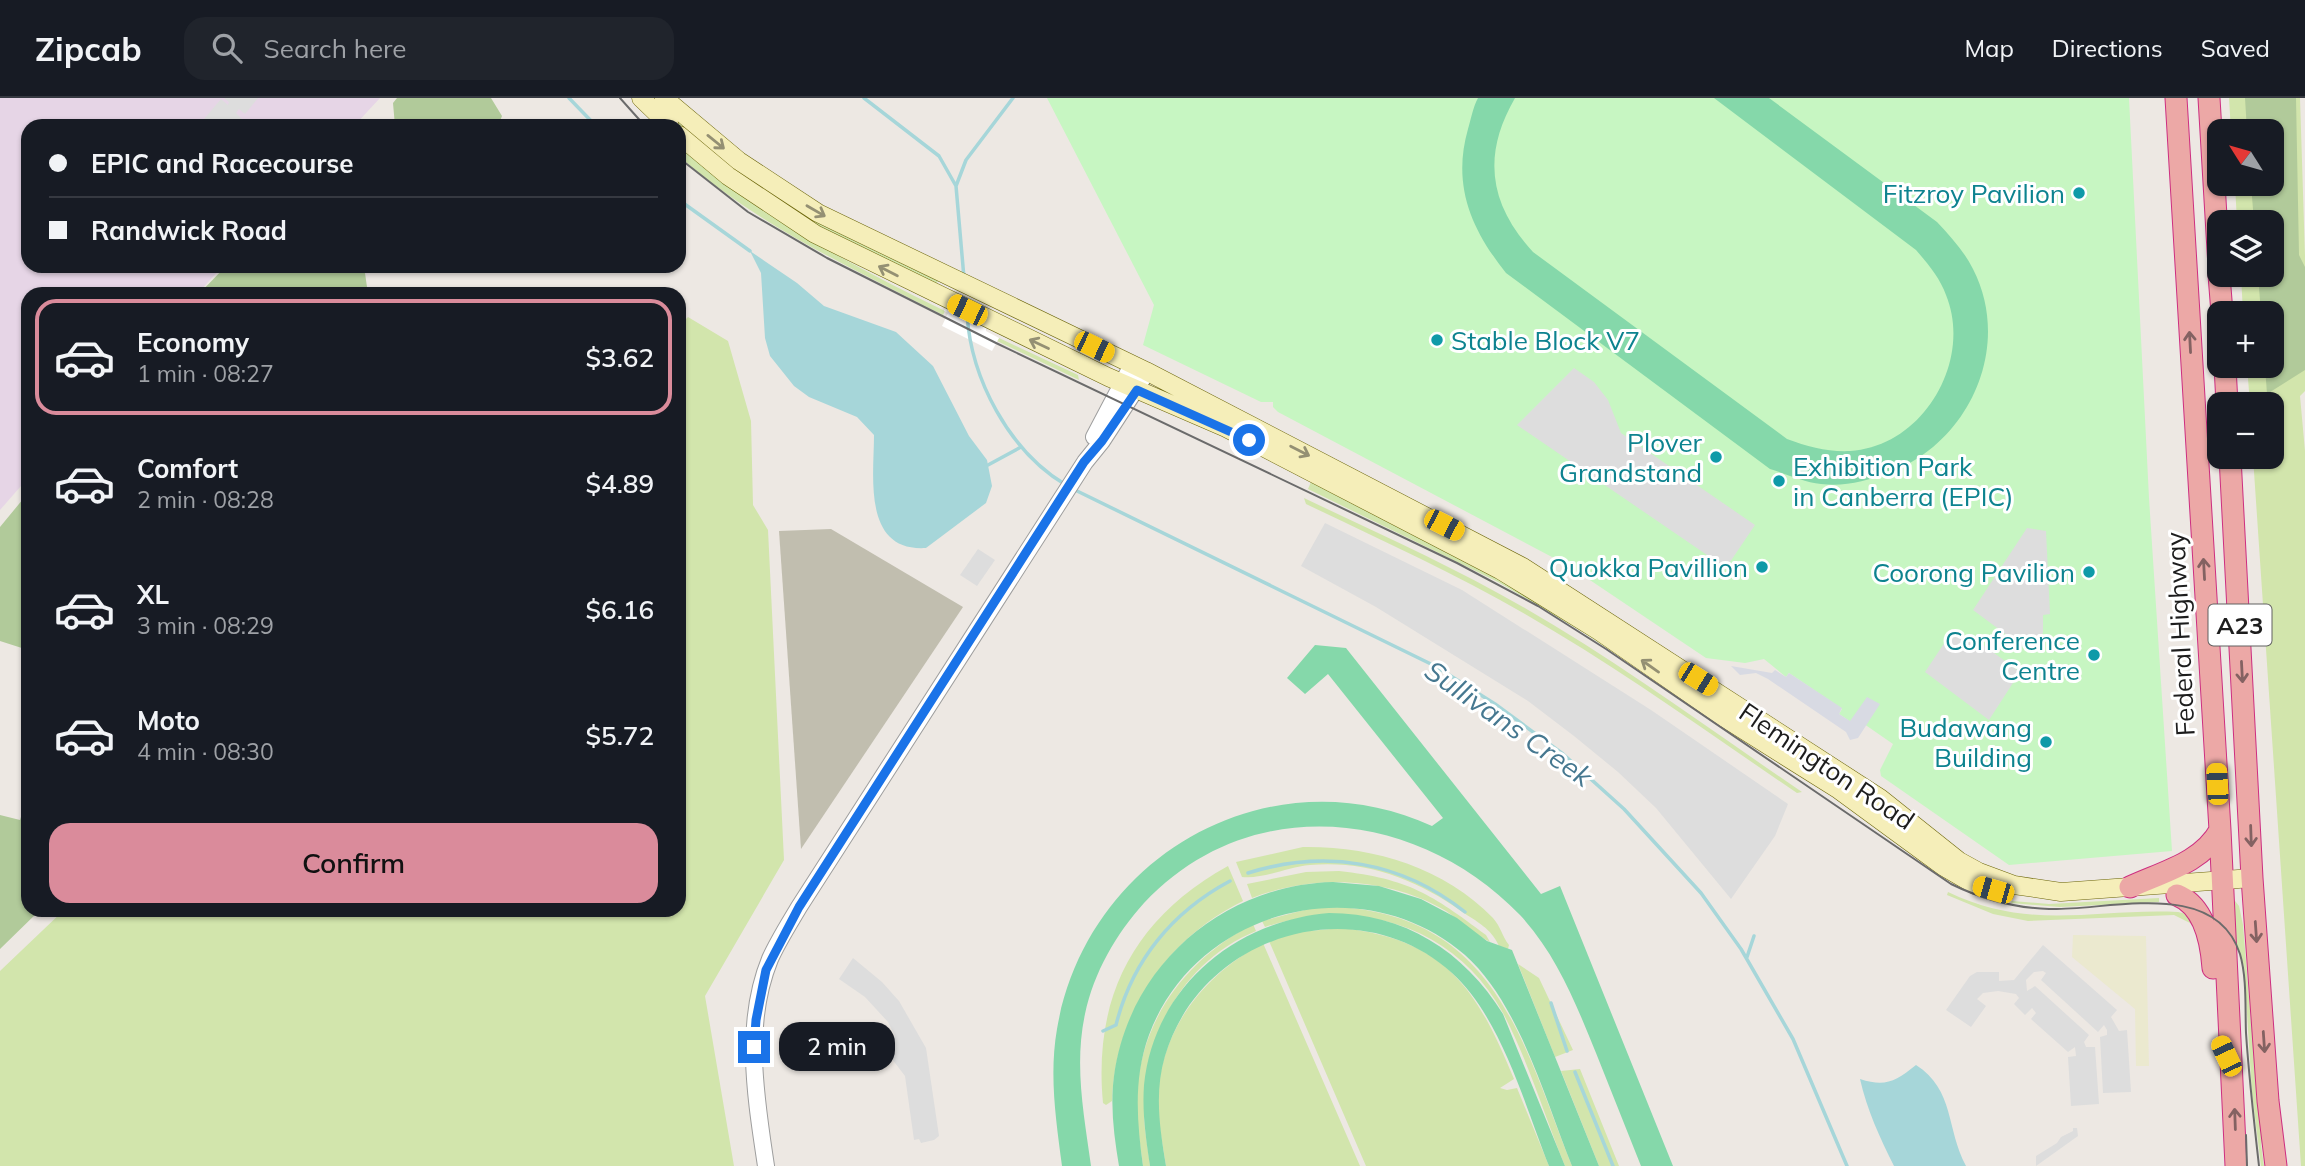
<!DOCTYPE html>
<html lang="en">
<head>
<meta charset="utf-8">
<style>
  body { margin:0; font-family:Mulish,sans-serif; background:#20242c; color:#f1f3f6; height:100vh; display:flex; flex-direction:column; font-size:26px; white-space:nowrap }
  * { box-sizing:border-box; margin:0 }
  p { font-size:23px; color:#9ea1a6 }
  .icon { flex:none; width:38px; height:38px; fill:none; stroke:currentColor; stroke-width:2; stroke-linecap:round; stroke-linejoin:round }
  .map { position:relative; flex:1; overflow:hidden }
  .sheet { position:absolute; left:21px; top:189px; width:665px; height:630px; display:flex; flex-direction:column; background:#171b24; border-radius:21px; box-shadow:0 2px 5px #0004 }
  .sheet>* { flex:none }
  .guide { position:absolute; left:21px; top:21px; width:665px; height:154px; border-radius:21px; box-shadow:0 2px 5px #0004; display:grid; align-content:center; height:154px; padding:0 28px; background:#171b24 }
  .needle { width:46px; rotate:307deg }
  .buttons { position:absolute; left:2207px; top:21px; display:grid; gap:14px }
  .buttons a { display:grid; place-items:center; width:77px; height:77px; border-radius:14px; background:#171b24; box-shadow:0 2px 5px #0004; font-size:35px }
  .end { position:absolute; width:32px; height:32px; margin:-16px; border:9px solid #1a73e8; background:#fff; box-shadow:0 0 0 4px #fff }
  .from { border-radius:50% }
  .bubble { position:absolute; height:49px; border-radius:21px; background:#171b24; box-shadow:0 2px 5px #0004; font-size:23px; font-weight:600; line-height:49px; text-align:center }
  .car { position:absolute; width:21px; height:42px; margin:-21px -10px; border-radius:9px; box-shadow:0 0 5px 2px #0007; background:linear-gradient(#f5c518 24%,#345 0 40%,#f5c518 0 76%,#345 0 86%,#f5c518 0) }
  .guide b { display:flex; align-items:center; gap:24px; height:66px; font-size:26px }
  .guide b+b { border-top:2px solid #363941 }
  .guide i { width:18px; height:18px; background:#f1f3f6 }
  ul { padding:12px 0 0; list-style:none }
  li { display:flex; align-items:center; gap:21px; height:116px; margin:0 14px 10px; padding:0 14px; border:4px solid transparent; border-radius:21px }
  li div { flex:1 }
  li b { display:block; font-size:26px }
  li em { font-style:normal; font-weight:600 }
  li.active { border-color:#da8b9b }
  li>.icon { width:63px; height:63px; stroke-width:1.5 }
  .action { display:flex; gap:14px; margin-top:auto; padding:14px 28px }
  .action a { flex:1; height:80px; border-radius:21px; background:#da8b9b; color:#111; font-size:28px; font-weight:600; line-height:80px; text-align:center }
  header { display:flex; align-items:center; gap:42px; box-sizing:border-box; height:98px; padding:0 35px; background:#171b24; border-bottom:2px solid #363941 }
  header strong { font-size:33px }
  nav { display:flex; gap:38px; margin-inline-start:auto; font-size:24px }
  .search { width:490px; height:63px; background:#20242c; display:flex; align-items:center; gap:18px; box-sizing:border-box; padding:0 24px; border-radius:21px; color:#9ea1a6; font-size:26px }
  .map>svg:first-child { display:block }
  .industrial { fill:#e6d5e6 }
  .construction { fill:#c1beaf }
  .farmland { fill:#ebe9cf }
  .grass { fill:#d2e5ac }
  .forest { fill:#b1ca9a }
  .park { fill:#c7f6c2 }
  .pitch { fill:#85d8aa }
  .parking { fill:#ddd }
  .plaza { fill:#d8dae3 }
  .water { fill:#a6d6d9 }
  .pier { fill:#fff }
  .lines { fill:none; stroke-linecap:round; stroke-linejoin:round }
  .stream { stroke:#a6d6d9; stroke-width:3.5 }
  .tertiary-casing { stroke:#9e9e9e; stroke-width:18 }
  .secondary-casing { stroke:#6c660b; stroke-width:19 }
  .trunk-casing { stroke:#cd2e80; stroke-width:23 }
  .tertiary { stroke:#fff; stroke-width:16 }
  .secondary { stroke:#f5eeb9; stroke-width:18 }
  .trunk { stroke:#eca8a6; stroke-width:21 }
  .tram { stroke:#6b6b6b; stroke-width:2 }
  .oneway { stroke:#949073 }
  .oneway2 { stroke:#846262 }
  .route { stroke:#1a73e8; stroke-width:9 }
  .culture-dot { fill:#0f9aa8; stroke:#fff; stroke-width:2.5 }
  .labels { text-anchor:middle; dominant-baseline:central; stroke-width:6; stroke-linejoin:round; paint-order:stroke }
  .shield { fill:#fff; stroke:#616161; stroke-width:2 }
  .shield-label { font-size:24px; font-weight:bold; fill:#1d1d1d }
  .culture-label { font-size:26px; fill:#0d838f; stroke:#fff; text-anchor:end }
  .street-label { font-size:26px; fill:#1d1d1d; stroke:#fff }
  .water-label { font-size:28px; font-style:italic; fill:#467890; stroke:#fff }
</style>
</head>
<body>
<header>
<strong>Zipcab</strong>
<div class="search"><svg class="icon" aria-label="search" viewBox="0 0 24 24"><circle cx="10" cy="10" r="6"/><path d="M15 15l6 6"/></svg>Search here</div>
<nav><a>Map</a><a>Directions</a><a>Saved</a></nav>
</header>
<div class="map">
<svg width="2305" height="1068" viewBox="0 0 2305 1068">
  <rect width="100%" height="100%" fill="#ede8e3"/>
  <path class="industrial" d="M0,0H380L354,28H28V168H223L197,196H28V380L0,412Z"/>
  <path class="construction" d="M831,431L963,509L801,751L779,433Z"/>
  <path class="farmland" d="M2073,837L2146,838L2149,968H2136L2135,911L2072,859Z"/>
  <path class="grass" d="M649,0H655L669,13L939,182L936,186C904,171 870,158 838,141C769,104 705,54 649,0Z
    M2229,0H2300L2305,158V293L2300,298L2305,353V1068H2301L2253,359H2272V306H2250L2247,268H2272V215H2243L2241,177H2272V124H2237L2235,86H2272V33H2231Z
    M679,49C760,118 850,167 945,213L943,217C851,170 757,127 679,58Z
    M688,219L728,243L751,323L753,407L768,432L784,762L705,898L734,1068H0V873L64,812H679V228Z
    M999,240L1078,277L1079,282L997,243Z
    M1311,384L1545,505L1671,593L1584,535L1498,484L1308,391Z
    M1304,400C1377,435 1452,468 1523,509C1619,564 1709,631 1802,694L1797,695C1707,634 1619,570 1525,516C1454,475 1379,441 1306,406Z
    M1303,749C1372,748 1444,769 1493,820C1501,829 1502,838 1509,847L1508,851L1499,848C1491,830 1477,824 1461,813C1416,781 1366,762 1310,767C1287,769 1265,781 1242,779L1236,764Z
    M1228,768L1243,803C1166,841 1115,916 1112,1003L1106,1007L1103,1005C1093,899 1134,820 1228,768Z
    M1339,773C1409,781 1431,796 1486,837L1490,844C1474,836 1461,823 1446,813C1388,779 1314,776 1252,800L1247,786L1306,774Z
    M1948,794C2032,834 2093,810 2178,814L2191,817L2196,828L2174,817L2028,823L1993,816L1947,797Z
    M2232,799L2239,808L2243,827L2251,924L2264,1029L2261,1047L2264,1068H2261L2252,995L2244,868L2234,840Z
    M2159,800V804L2060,809L2011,805L2012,803L2049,806Z
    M1340,809C1497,820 1523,946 1572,1068H1565C1545,1019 1528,962 1503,915C1454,826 1357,799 1265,829L1262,823L1312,810Z
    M1253,826L1256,833C1183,863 1143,938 1144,1014C1144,1032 1148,1050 1150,1068H1143C1140,1043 1135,1018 1137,994C1142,919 1188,860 1253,826Z
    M1341,830C1446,841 1477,891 1514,981L1500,990L1507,992L1517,990L1549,1068H1366L1269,843L1299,834Z
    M1263,845L1360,1068H1166C1163,1048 1159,1029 1158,1009C1156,936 1202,878 1263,845Z
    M1518,866L1539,880L1573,952L1555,959Z
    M1580,971L1619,1068H1599L1561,973Z"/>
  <path class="forest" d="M397,0H491L502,18L498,28H395L393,5Z
    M2245,0H2296L2299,157L2305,169V272L2267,296L2265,268H2272V215H2261L2258,177H2272V124H2254L2251,86H2272V33H2247Z
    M226,168H364L368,196H199Z
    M28,395V552L0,543V429Z
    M28,697V812H40L0,851V717L20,722Z"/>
  <path class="park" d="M1047,0H2129L2149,400L2172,753L2009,767L1881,678L1880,672L1893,646L1854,619L1851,624L1839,616L1842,611L1789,575L1786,579L1764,561L1745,565L1706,560L1569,468L1278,314L1273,309V304H1261L1143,247L1154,207Z"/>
  <path class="pitch" d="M1478,0H1515C1482,57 1489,106 1533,154L1787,341C1808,349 1828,354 1850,353C1923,349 1973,263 1946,197C1940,180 1928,166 1916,152L1714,0H1769L1937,124C1951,139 1964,153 1973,171C2013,249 1969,346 1888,375C1867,383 1844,389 1821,386C1804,384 1786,376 1770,371L1506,175C1471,131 1452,87 1468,31C1471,21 1473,9 1478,0Z
    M1315,547L1346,550L1541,796L1560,788L1673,1068H1641C1626,1030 1611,993 1596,955C1576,906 1557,857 1520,817C1418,711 1250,692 1144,805C1116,836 1094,874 1085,916C1074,967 1084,1017 1091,1068H1062C1056,1022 1049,977 1057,931C1087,757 1270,654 1432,728L1443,720L1328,576L1305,596L1287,580Z
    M1333,784L1379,788L1421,801L1457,820L1487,843L1512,852L1599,1068H1572C1545,1001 1519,905 1465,857C1363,768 1196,810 1149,937C1133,981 1137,1023 1143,1068H1119C1114,1038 1110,1008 1114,978C1129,867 1223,787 1333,784Z
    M1329,815C1404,815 1464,853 1503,916L1565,1068H1549C1525,1008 1501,919 1452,875C1357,789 1201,836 1165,958C1154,995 1160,1031 1166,1068H1150C1146,1041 1142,1015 1144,987C1154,890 1234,823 1329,815Z"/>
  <path class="parking" d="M224,0H258L245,16L239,11L236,15L242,21L236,28H198L221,1L228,7L229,4Z
    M1574,270L1594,284L1608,302L1621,335L1755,427L1726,470L1517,327Z
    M1325,425L1462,492L1651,612L1788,706L1775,738L1731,801L1656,710L1618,674L1574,638L1528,603L1376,509L1301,468Z
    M2027,430L2046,433L2050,516L2043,517V535L2027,552L1973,512Z
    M978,451L995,462L977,488L960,477Z
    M1953,532L1968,541L1971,538L2020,574L1989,622L1925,574Z
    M2043,847L2117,912L2111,919L2119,933L2127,932L2131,994L2103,995L2100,939L2107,937V932L2104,927L2098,934L2041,882L2046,875L2043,873L2034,874L2026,882L2027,893L2035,888L2089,937L2084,944L2086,949H2095L2099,1006L2071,1008L2068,959L2076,958L2075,949L2068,954L2031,921L2036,915L2032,910L2025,917L2014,906L2019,900L2016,896L1998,893L1983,895L1977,901L1986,908L1971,929L1946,912L1970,878L1977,874H1999V883L2014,882Z
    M853,860L882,884L899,903L926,950L939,1038L934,1042L921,1045L919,1041L914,1042L905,978L892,961L887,943L895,938L888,924L865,899L839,881Z
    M2073,1030H2077L2078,1038L2036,1068V1058L2057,1045L2061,1039L2073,1033Z"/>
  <path class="plaza" d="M1731,568L1772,575L1775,572L1786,579L1789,575L1842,610L1839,616L1850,623L1867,599L1880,606L1858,640L1850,642L1846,634L1768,581L1756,575L1740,577Z"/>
  <path class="water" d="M750,153L797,185L824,208L896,234L933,268L969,338L987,362L992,388L986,405L926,450C862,454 874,378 874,337L857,319L809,299L794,288L770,258L765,240L761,175Z
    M1916,967C1955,992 1946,1031 1966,1068H1894C1880,1040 1867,1012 1860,981C1885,989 1895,984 1916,967Z"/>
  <path class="pier" d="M952,196L984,212L986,233L999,240L992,253L942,228L948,215L944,213Z"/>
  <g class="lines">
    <path class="stream" d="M569,0L596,28
      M864,0L939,58L956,88L964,180
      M956,88L966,62L1013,0
      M679,102L750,153
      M967,216C971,281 1009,353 1066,387
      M988,367L1021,349
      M1073,391L1435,568L1495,606L1563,656L1624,711L1701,795L1741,851L1793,941L1847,1068
      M1248,775C1325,751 1401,763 1465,814
      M1747,859L1754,838
      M1551,905L1567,953
      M1103,933L1116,927C1132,863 1172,814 1230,783
      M1575,974L1613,1068"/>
    <defs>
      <path id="tertiary" d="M1094,339L1132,267
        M766,1068C756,1001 743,927 770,861C778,843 789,826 799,809L1085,364L1102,343L1143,280"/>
      <path id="secondary" d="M641,0L670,28
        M664,0L739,63L818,115L1146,273L1523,469L1880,700L1959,763L1979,774L2014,787L2061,794L2252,780
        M679,37L728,78L815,136L1108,279L1226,330L1500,472L1599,533L1726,621L1839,692L1944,769L1975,787L2005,795"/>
      <path id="trunk" d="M2176,0L2220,732L2236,1068
        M2209,0L2219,169
        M2219,177L2222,215
        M2225,268L2227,306
        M2230,359L2252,780L2268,1003L2276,1068
        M2130,789C2162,774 2202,765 2220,732
        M2177,797C2204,808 2211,842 2213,870"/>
    </defs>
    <use href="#tertiary" class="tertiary-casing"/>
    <use href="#secondary" class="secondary-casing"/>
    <use href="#trunk" class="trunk-casing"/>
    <use href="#tertiary" class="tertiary"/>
    <use href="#secondary" class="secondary"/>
    <use href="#trunk" class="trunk"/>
    <path class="tram" d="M620,0L645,28
      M679,60L748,114L827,160L996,245L1457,465L1538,508L1606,551L1951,786C1982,801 2015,810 2049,811C2108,813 2215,779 2240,856C2247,880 2245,910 2246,935C2249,980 2254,1024 2259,1068
      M2246,1037L2247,1068"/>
  </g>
  <defs><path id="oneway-shaft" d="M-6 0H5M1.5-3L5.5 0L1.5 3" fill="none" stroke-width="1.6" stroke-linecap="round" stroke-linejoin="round" transform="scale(1.75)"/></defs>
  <g class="oneway">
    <use href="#oneway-shaft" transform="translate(716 44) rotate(39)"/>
    <use href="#oneway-shaft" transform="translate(816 113) rotate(30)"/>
    <use href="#oneway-shaft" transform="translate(888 173) rotate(-153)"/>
    <use href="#oneway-shaft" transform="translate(1039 246) rotate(-155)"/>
    <use href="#oneway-shaft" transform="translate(1300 353) rotate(27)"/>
    <use href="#oneway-shaft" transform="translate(1650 568) rotate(-145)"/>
  </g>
  <g class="oneway2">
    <use href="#oneway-shaft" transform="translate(2190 244) rotate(-93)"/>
    <use href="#oneway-shaft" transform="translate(2204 471) rotate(-93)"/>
    <use href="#oneway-shaft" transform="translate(2242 574) rotate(87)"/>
    <use href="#oneway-shaft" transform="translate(2251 738) rotate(88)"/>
    <use href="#oneway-shaft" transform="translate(2256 834) rotate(86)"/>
    <use href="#oneway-shaft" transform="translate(2264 944) rotate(86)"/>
    <use href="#oneway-shaft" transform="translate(2235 1021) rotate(-92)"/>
  </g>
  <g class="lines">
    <path class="route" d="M754,949L756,922L766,872L799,809L1084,364L1102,343L1137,292L1249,342"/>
  </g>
  <g class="culture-dot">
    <circle cx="2079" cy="95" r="7"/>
    <circle cx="1437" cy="242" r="7"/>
    <circle cx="1716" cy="359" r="7"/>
    <circle cx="1779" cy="383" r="7"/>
    <circle cx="1762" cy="469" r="7"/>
    <circle cx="2089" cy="474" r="7"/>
    <circle cx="2094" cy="557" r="7"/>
    <circle cx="2046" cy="644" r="7"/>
  </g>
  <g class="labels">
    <rect class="shield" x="2208.5" y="506.5" width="63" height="41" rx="5"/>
    <g class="shield-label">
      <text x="2240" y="527">A23</text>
    </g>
    <g class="culture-label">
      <text x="2065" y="95">Fitzroy Pavilion</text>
      <text x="1451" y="242" text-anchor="start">Stable Block V7</text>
      <text x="1702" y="344">Plover<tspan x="1702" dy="30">Grandstand</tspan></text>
      <text x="1793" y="368" text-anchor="start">Exhibition Park<tspan x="1793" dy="30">in Canberra (EPIC)</tspan></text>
      <text x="1748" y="469">Quokka Pavillion</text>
      <text x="2075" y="474">Coorong Pavilion</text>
      <text x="2080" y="542">Conference<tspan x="2080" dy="30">Centre</tspan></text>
      <text x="2032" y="629">Budawang<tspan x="2032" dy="30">Building</tspan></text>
    </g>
    <g class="street-label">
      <text transform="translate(2180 536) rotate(-93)">Federal Highway</text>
      <text transform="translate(1827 668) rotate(34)">Flemington Road</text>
    </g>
    <g class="water-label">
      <text transform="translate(1509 625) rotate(35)">Sullivans Creek</text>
    </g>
  </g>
</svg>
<div class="buttons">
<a><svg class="needle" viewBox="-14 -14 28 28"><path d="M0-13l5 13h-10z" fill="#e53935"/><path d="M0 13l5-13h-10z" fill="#9ea1a6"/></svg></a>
<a><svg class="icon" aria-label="layers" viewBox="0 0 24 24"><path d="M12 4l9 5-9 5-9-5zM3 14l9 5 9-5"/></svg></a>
<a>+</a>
<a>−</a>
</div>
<i class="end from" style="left:1249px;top:342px"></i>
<i class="end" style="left:754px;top:949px"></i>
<div class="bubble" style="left:779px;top:924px;width:116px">2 min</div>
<i class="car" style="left:967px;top:212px;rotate:296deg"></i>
<i class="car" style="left:1094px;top:249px;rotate:116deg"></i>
<i class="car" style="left:1444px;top:427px;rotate:117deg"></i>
<i class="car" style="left:1698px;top:581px;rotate:122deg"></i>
<i class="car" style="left:2217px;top:686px;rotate:357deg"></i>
<i class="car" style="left:1993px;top:792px;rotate:286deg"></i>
<i class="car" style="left:2226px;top:958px;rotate:335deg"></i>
<div class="guide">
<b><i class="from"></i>EPIC and Racecourse</b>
<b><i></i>Randwick Road</b>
</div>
<section class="sheet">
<ul>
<li class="active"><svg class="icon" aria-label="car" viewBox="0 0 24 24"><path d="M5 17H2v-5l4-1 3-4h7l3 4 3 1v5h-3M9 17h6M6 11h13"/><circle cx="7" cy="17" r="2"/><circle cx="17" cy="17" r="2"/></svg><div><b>Economy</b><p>1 min · 08:27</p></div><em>$3.62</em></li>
<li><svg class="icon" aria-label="car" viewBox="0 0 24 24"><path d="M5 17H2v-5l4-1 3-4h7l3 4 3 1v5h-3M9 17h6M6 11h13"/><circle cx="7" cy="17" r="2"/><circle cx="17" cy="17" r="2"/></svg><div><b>Comfort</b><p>2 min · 08:28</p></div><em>$4.89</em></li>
<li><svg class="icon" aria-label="car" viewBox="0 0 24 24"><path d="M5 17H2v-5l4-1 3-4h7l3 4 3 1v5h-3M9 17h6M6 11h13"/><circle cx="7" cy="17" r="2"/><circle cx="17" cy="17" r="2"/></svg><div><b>XL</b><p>3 min · 08:29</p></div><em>$6.16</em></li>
<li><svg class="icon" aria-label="car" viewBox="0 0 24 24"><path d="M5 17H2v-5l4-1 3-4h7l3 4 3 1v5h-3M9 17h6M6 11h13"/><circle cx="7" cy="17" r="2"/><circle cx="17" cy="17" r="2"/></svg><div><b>Moto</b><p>4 min · 08:30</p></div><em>$5.72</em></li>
</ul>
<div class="action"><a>Confirm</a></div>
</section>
</div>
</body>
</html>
